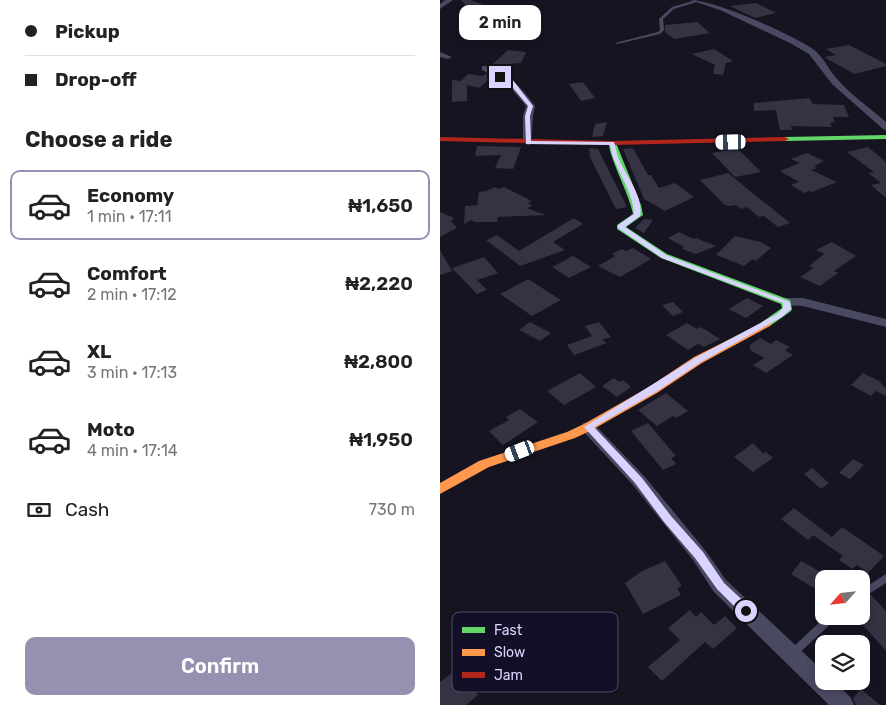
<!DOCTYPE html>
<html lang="en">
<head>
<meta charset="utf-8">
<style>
  body { margin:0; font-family:Rubik,sans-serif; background:#f2f2f2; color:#222; height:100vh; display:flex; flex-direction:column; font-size:19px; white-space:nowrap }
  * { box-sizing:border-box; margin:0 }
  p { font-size:16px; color:#767676 }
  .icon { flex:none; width:28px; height:28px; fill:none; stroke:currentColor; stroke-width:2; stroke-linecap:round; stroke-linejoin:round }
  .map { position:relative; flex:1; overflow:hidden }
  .side { display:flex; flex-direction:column; background:#fff; width:440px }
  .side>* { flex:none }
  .hud { display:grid; align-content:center; height:110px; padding:0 25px; background:#fff }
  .needle { width:32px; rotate:243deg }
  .controls { position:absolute; left:375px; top:570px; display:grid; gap:10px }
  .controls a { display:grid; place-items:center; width:55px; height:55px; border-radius:10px; background:#fff; box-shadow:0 2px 8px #0003; font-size:25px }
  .end { position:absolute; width:22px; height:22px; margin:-11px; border:6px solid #d9d4ff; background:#111; box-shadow:0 0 0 2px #111 }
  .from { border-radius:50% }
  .bubble { position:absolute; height:35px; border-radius:10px; background:#fff; box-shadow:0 2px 8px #0003; font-size:16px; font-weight:600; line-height:35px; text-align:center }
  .car { position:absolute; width:15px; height:30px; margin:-15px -8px; border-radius:6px; box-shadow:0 0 4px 1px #0007; background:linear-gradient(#fff 24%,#345 0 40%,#fff 0 76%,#345 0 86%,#fff 0) }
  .hud b { display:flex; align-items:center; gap:18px; height:48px; font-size:19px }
  .hud b+b { border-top:1px solid #e0e0e0 }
  .hud i { width:12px; height:12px; background:#222 }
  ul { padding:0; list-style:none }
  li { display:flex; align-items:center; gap:15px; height:70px; margin:0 10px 8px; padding:0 15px; border:2px solid transparent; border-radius:10px }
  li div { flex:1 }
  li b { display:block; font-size:19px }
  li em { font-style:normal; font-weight:600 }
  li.selected { border-color:#9591b1 }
  li>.icon { width:45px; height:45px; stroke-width:1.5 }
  h2 { padding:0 25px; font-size:22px; line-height:60px }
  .pay { display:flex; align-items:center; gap:12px; height:55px; padding:0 25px; font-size:19px }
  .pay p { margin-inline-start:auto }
  .button { display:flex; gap:10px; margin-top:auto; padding:10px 25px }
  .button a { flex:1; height:58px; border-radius:10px; background:#9591b1; color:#fff; font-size:20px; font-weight:600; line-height:58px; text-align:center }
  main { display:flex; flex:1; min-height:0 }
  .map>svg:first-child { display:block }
  .building { fill:#343243 }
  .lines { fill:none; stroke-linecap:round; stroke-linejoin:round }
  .lane { fill:#4a4962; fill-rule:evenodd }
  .street { fill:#4a4962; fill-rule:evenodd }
  .fast { fill:#63d668; fill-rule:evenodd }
  .slow { fill:#ff974d; fill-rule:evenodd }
  .jam { fill:#b3261e; fill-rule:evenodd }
  .route { fill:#d9d4ff }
  .key { fill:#130f26; stroke:#4e4a67; stroke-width:1 }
  .key-label { font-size:14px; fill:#d9d4ff }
</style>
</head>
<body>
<main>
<section class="side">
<div class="hud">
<b><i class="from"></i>Pickup</b>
<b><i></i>Drop-off</b>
</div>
<h2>Choose a ride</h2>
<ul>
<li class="selected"><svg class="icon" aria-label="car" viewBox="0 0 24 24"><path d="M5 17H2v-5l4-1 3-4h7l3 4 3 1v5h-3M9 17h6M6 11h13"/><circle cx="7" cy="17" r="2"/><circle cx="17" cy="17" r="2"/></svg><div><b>Economy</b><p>1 min · 17:11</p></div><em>₦1,650</em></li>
<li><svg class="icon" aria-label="car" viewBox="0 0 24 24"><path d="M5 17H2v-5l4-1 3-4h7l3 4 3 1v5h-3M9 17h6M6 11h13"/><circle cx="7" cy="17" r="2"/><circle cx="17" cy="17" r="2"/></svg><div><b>Comfort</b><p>2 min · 17:12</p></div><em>₦2,220</em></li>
<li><svg class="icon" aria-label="car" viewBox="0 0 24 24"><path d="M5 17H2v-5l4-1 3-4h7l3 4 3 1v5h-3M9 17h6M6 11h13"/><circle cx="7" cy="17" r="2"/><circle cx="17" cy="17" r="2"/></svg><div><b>XL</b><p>3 min · 17:13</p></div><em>₦2,800</em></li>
<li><svg class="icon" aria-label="car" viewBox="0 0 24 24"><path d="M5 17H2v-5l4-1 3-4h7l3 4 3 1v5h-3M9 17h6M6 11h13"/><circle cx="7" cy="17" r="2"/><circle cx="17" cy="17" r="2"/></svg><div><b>Moto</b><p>4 min · 17:14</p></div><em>₦1,950</em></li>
</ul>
<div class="pay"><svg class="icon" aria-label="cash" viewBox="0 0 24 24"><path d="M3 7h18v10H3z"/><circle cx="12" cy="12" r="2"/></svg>Cash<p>730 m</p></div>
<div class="button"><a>Confirm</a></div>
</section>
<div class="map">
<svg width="446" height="705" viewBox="0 0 446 705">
  <rect width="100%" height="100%" fill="#161421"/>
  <path class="building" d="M21,0H31L59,11L34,15Z
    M316,3L336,13L315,18L290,6Z
    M257,22L270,33L234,39L225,32V25Z
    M409,45L446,64V66L414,74L384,57L396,55L386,49Z
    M274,49L293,61L286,63L283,75L273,74L275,65L252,54Z
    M68,50L86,52L81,63L67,64L61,70L52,65Z
    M28,74L43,76L45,74L52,77L39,88L27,85V101L12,102V80L21,81Z
    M143,82L155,98L141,101L129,84Z
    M369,98L373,104L404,105L409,117H393L395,122L390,123L392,127L351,126L352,130H340L336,110L314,111V103Z
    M167,122L163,136L152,137L155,124Z
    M37,146H40L81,147L73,169L55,168L61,155L35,156Z
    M428,147L446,162V198L431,185L441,183L428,173L434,172L407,152Z
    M149,148L158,149L187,207L176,209L150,157Z
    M193,148L208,175H211L219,188L235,183L254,197L225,211L204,199L183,149Z
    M297,148L321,172L295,177L272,153Z
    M367,153L384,161L374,166L377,168L371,170L397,182L372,192L369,191L364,193L351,185L359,182L340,171L360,163L351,159Z
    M288,173L320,199L350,223L338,227L324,216L319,217L307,207L301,209L296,205L290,206L285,205L260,180Z
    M55,187L59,189L64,187L92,201L88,203L92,206L87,208L106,215L58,217L57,222H35L31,220L24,224L25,206L37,205L39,192L46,191Z
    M0,212L14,218L11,221L17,228L0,237Z
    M134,218L143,224L113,242L125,250L80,266L46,240L57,235L79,251Z
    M204,219L213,220L204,233L195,228Z
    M239,232L254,239L256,238L276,246L256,254L242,249L244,247L228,238Z
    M295,236L321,242L331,248L316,261L313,259L304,266L276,255Z
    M392,242L416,256L394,271L398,273L380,286L360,277L373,268L369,266L384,254L376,250Z
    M193,248L211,259L180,277L158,266L175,256L172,254L182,249L186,251Z
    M0,250L12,271L0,275Z
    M133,256L151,267L129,278L112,267Z
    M44,257L58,273L37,280L47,290L37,294L12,268Z
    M88,279L121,300L92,316L60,294Z
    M307,298L323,306L306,318L289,309Z
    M233,302L243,312L233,316L222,305Z
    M90,322L111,333L100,341L79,330Z
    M159,322L171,337L162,340L167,343L134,355L127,345L152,336L145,326Z
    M247,323L257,329L261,327L280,339L264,347L258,344L248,350L226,335Z
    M320,338L331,344L336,340L350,347L345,350L353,355L326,373L313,365L324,358L310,350V345Z
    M140,373L156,387L124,405L107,391Z
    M423,373L439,381L446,389V396L436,391L431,396L411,385Z
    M174,378L179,382L183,380L191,387L177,397L162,386Z
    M226,393L248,411L236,418L233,416L217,426L198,410Z
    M80,409L98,422L63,445L49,431L69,420L66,417Z
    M208,423L236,456L231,458L236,464L223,470L191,431Z
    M313,443L323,453L326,452L333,458L313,472L294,457Z
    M413,459L424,465L410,479L399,473Z
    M372,468L389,483L381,489L364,474Z
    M354,508L392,537L402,527L444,556L428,573L417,565L412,569L399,560L403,556L373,535L368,540L341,519Z
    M225,561L242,586L237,588L241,595L203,614L185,583L202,571Z
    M361,561L384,574V594L351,574Z
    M431,595L446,611V651L415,616H421V601Z
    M250,610L256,617L261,612L274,625L285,616L297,628L273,649L265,642L222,681L208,667L240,640L228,628Z
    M18,669L38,695L26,705H0V682Z
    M421,689L440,705H416L413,698Z"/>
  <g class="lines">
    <path class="lane" d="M256,0L257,2L234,9L223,19L224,30L220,34L177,44L175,43L218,32L220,30L219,19L232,7Z
      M446,574V583L421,599V590Z
      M386,616H398L396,619L356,656L353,658L350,656L348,653L350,650Z"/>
    <path class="street" d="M5,0H13L0,9V4Z
      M250,0C275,0 351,34 373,49C383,56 389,70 397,79C411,95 430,108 446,122V130L443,129L392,84L369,54L350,43L280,10Z
      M0,52L12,57L8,59L0,57Z
      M42,66C62,64 85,92 95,106L93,116L91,144L88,145L83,142V116L86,106L67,83L42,70Z
      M346,298H363L446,319V327L363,306L341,305L340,302Z
      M148,422L153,423L205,477L265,550L286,580L384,672V681H394L411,698L414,705H389L274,592L253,560L193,485L143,431L140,427L143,423Z"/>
    <path class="fast" d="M446,135V139L345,141L341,139L345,137Z
      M169,141L176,143L201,205L203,215L186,227L227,254L350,300L352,309L351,311L330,326H322L321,324L322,322L342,308L341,304L221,258L177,229V225L193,214C190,195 167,154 169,141Z"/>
    <path class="slow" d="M326,321L330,322L331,324L330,326L262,363L217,393L152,430L135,438L49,467L0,494V483L39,461L127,432L144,424L209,387L254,357Z"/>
    <path class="jam" d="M0,137L172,141L345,137L349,139L345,141L172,145L0,141Z"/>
  </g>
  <path class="route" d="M60,76L72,79L93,106L90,116L91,141L174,142C176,147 176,152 178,157C185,175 204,196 200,216L185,227L226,255L350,302L351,309L342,317L261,362L216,392L154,427L202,478L231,516L263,552L284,583L310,607L312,611L310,614H302L277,589L255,558L224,522L195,483L144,427L255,358L337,314L343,308V303L222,258L178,228V225L194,214C193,189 174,169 170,145L86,144L85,116L88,106L68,82L59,78Z"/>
  <rect x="12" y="612" width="166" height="80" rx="8" class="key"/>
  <rect x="22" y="627" width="23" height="6" fill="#63d668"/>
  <rect x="22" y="649" width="23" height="7" fill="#ff974d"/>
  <rect x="22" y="672" width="23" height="6" fill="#b3261e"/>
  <g class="key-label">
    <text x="54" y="635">Fast</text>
    <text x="54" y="657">Slow</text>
    <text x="54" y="680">Jam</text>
  </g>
</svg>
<div class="controls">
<a><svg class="needle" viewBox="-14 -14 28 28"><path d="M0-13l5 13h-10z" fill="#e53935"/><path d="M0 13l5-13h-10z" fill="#767676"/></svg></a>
<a><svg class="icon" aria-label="layers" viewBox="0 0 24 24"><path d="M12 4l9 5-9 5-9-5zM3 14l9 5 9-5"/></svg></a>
</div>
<i class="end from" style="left:306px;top:611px"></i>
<i class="end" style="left:60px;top:77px"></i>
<div class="bubble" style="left:19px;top:5px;width:82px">2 min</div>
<i class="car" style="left:291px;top:142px;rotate:269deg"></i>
<i class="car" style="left:80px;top:451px;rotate:249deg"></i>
</div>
</main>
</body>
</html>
